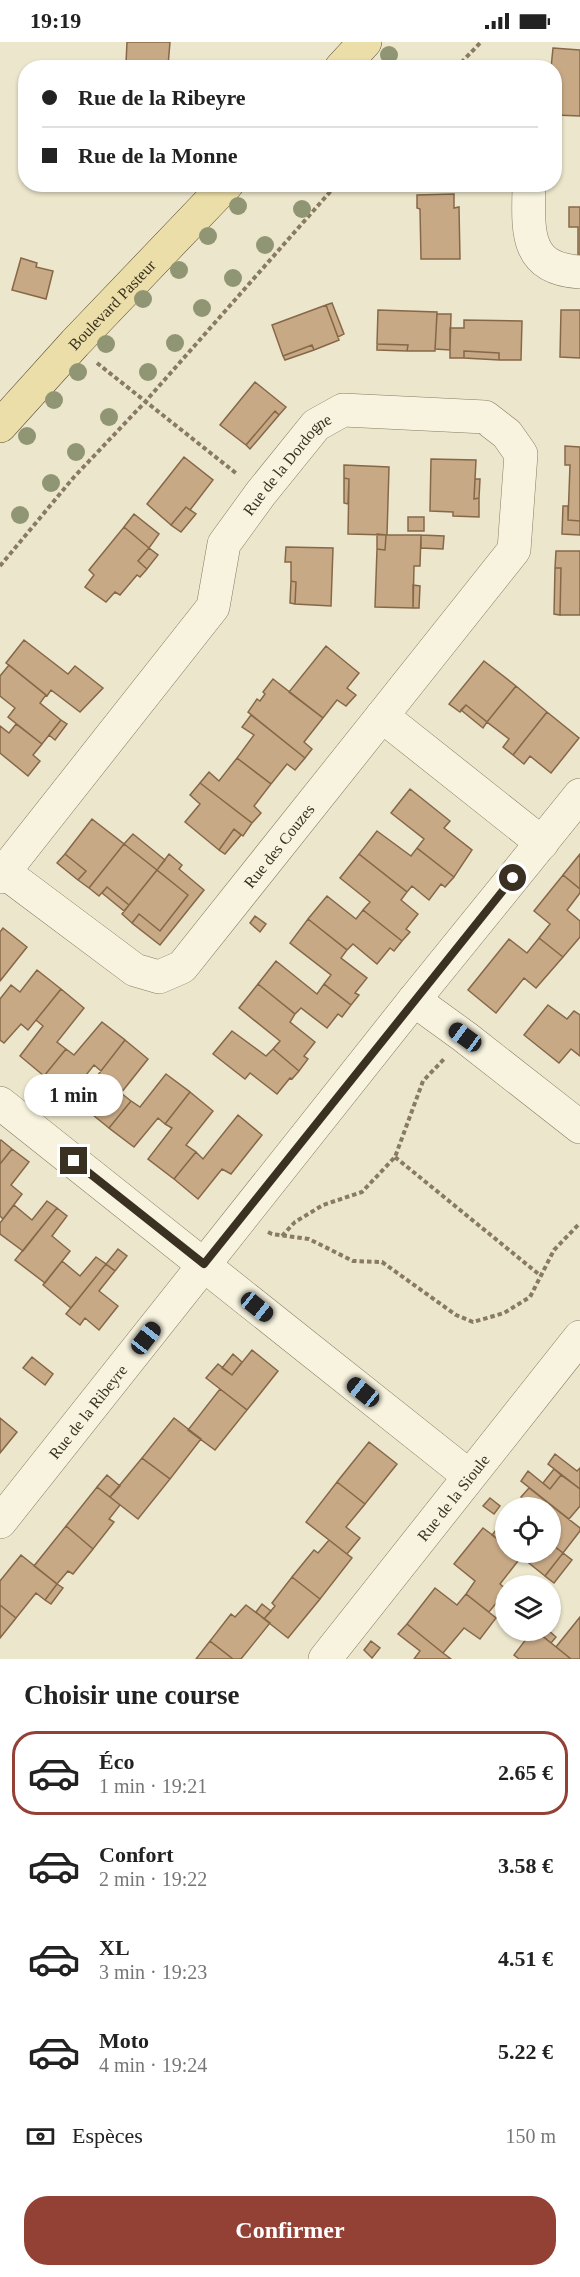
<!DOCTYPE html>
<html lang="fr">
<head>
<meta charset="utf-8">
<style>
  body { margin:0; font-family:Georgia,serif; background:#f6f6f6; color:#222; height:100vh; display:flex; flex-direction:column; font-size:22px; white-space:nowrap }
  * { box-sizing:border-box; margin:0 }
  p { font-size:20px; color:#767676 }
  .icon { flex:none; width:33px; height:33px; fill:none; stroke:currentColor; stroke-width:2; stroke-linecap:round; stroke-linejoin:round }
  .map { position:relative; height:1617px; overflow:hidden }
  .drawer { display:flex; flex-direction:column; background:#fff; flex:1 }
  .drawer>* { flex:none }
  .guide { position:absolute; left:18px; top:18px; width:544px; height:132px; border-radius:24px; box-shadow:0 2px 4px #0004; display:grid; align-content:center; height:132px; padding:0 24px; background:#fff }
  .fabs { position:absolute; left:495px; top:1455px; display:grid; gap:12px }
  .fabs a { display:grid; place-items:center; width:66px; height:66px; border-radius:50%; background:#fff; box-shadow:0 2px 4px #0004; font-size:30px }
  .end { position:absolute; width:27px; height:27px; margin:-14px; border:8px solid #3a3123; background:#fff; box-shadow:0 0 0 3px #fff }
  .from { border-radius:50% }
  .bubble { position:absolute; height:42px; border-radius:21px; background:#fff; box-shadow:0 2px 4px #0004; font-size:20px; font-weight:700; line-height:42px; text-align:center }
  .car { position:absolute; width:18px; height:36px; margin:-18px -9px; border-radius:8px; box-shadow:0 0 4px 2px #0007; background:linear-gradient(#222 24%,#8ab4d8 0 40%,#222 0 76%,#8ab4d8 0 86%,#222 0) }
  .guide b { display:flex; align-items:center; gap:21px; height:57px; font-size:22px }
  .guide b+b { border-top:2px solid #e0e0e0 }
  .guide i { width:15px; height:15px; background:#222 }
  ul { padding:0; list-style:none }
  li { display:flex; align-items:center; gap:18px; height:84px; margin:0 12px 9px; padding:0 12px; border:3px solid transparent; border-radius:24px }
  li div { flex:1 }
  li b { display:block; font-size:22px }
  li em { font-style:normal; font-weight:700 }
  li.on { border-color:#934035 }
  li>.icon { width:54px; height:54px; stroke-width:1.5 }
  h2 { padding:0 24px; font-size:27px; line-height:72px }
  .pay { display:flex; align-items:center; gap:15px; height:66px; padding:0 24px; font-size:22px }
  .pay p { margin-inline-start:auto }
  .action { display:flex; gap:12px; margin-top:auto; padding:12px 24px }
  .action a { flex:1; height:69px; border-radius:24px; background:#934035; color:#fff; font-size:24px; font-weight:700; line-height:69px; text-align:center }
  .status { display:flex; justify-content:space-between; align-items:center; height:42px; padding:0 30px; background:#fff; direction:ltr }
  .status svg { height:16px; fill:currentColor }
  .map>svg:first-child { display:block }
  .building { fill:#c7a985; stroke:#866848; stroke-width:1.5 }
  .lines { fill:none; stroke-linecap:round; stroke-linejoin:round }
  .minor-casing { stroke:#887b61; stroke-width:34 }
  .major-casing { stroke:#574934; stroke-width:34 }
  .path { stroke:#887b61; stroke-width:4; stroke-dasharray:4.5 3; stroke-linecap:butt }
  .minor { stroke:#f7f3df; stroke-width:33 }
  .major { stroke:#ebdea8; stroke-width:33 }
  .tree { fill:#909673 }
  .route { stroke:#3a3123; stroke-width:8 }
  .labels { text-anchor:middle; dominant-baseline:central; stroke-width:4.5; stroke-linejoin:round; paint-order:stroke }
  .street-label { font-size:16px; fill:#3a3123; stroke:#f4f0db }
</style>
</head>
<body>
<div class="status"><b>19:19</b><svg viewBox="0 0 49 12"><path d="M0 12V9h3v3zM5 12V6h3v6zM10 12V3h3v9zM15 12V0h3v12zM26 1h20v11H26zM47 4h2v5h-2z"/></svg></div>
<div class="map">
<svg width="580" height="1617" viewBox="0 0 580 1617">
  <rect width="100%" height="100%" fill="#ece6cc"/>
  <path class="building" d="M127,0H170L168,24L126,21Z
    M553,6L580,8V74L555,73V26H551Z
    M126,21L168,24V26H125Z
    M454,152V166L459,165L460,217H421L420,167L417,166V153Z
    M569,165H580V218H578V185H569Z
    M21,216L37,221L36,225L53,229L46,257L12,248Z
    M332,261L344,292L338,295L326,263Z
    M326,263L339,298L314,308L312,303L283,314L272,283Z
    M378,268L437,270L435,309H407L408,303L377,302Z
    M561,268H580V316L560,315Z
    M437,272H451L450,308L435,307Z
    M464,278L522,279L521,318H499V311L464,309V316H450V286H464Z
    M377,302L408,303L407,309L377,308Z
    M312,303L314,308L285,318L283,314Z
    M464,309L499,311V318L464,316Z
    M255,340L286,365L279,373L275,369L246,403L220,383Z
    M275,369L279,373L250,407L246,403Z
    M565,404L580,405V479L568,478L570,423H565Z
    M184,415L213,438L190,468L186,465L171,483L147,462Z
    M431,417L476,418L474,457L479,456V475L453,474V470L430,469Z
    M344,423L389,425L387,493L348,492L349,437L344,436Z
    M344,436L349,437L348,462L344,461Z
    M475,437H480L479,456L474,457Z
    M563,464H568V478L580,479V493L562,492Z
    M186,465L196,472L181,490L171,483Z
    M134,472L159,492L149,506L124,485Z
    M408,475H424V489H408Z
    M124,485L149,506L138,519L147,527L140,535L137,533L120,553L115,550L106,560L85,545L94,533L89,528Z
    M377,492L386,493L385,508L377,507Z
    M386,493H421L420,524H414L413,566L375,565L377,507L385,508Z
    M421,493L444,494L443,507L421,506Z
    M286,505L333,506L331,564L295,562L296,540L291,539V520H285Z
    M149,506L158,513L147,527L138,519Z
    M556,509H580V573H560L561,526H555Z
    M555,526H561L560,573L554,572Z
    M291,539L296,540L295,562L290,561Z
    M413,543L420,544L419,566H413Z
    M24,598L68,632L75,624L103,646L80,670L51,648L47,654L6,621Z
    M326,604L359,631L347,646L356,653L346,664L337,658L323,676L289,650Z
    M484,619L516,644L487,680L466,663L460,670L449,662Z
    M9,623L46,653L40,661L61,678L42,702L8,675L15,666L0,654V634Z
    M273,637L323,676L304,700L312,707L305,716L248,670L257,657L260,659L265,652L263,650Z
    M516,644L547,670L513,713L503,705L509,697L487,680Z
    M466,663L487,680L483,686L461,668Z
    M547,670L579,696L551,731L530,714L524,722L513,713Z
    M251,673L305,716L295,728L287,722L271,742L237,716L254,693L242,685Z
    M61,678L67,682L55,698L49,693Z
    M16,682L42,702L33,713L40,719L28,734L0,711V684L9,691Z
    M237,716L271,742L254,764L261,771L252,781L200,741L209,730L219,739Z
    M200,741L252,781L243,794L234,787L219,808L185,780L200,762L190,753Z
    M410,747L450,779L444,786L472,808L454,835L417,806L424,797L391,771Z
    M92,777L124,802L89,846L78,838L86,829L65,812Z
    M234,787L241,793L225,812L219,808Z
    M377,789L411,814L417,806L454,835L445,845L441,842L429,858L412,844L407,850L359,812Z
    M133,792L165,818L157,828L124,802Z
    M124,802L157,828L129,863L107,845L99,854L89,846Z
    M65,812L86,829L78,838L57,821Z
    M169,812L182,823L179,827L204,848L160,903L132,881L139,872L160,889L188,853L157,828Z
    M359,812L407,850L401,858L418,872L406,887L410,890L402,899L363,868L370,860L340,836Z
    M580,812V847L563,833Z
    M157,828L188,853L160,889L139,872L132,881L122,872Z
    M563,833L580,847V851L567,868L580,879V895L563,915L539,896L550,882L534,869Z
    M107,845L129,863L124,869L102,851Z
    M327,854L356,877L363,868L402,899L394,909L390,906L377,922L353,902L347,908L308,877Z
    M255,874L266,882L260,890L250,881Z
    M308,877L347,908L341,916L367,936L355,951L359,953L351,963L324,942L331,933L290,901Z
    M3,886L27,905L0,939V890Z
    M539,896L563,915L536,946L524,936L496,971L468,948L509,897L527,911Z
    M276,919L317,952L324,942L351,963L342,975L338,972L327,986L301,966L295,972L258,942Z
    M37,928L61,947L28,988L21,982L4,1001L0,998V957L11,943L20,950Z
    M258,942L295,972L290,980L315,1000L304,1014L308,1017L299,1029L273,1007L280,999L239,966Z
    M61,947L84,966L57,1000L66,1007L44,1034L20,1014L43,984L36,978Z
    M548,963L567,977L574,969L580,973V1014L571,1007L559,1021L524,993Z
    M102,980L125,998L101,1029L94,1023L70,1053L44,1034L66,1007L74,1013Z
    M232,989L266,1014L273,1007L299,1029L292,1037L290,1036L277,1052L250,1031L245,1037L213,1012Z
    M125,998L148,1017L121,1051L131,1059L109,1086L83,1065L104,1039L97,1034Z
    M166,1032L190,1050L165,1082L158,1076L134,1105L109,1086L131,1059L140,1065Z
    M190,1050L213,1069L186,1103L196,1110L174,1137L148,1117L172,1086L165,1082Z
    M238,1073L262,1093L231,1132L222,1127L198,1157L174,1137L196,1110L203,1117Z
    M1,1098L12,1107L0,1122V1099Z
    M12,1107L29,1120L11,1143L22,1152L3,1177L0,1174V1122Z
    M47,1159L57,1166L23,1209L0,1192V1181L14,1163L32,1178Z
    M57,1166L67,1174L52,1194L70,1209L45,1241L15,1218Z
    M118,1207L127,1214L115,1229L106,1222Z
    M96,1215L106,1222L71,1266L43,1243L62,1219L80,1234Z
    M106,1222L115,1229L99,1249L118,1264L99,1288L85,1276L80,1283L66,1272Z
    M252,1308L278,1329L247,1368L206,1336L218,1322L232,1333Z
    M233,1312L242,1320L232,1333L222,1326Z
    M32,1315L53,1332L45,1343L23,1326Z
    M220,1347L247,1368L215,1408L188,1388Z
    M0,1376L17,1390L0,1411Z
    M174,1376L201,1397L170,1437L142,1416Z
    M369,1400L397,1422L365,1462L337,1440Z
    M555,1412L577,1429L580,1426V1447L548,1422Z
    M142,1416L170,1437L138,1477L110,1455Z
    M554,1427L561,1433L550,1447L543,1441Z
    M528,1429L550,1447L561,1433L580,1447V1464L569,1477L521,1439Z
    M107,1433L120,1444L110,1455L97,1445Z
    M337,1440L365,1462L346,1485L360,1496L347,1512L306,1480Z
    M97,1445L120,1463L109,1477L114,1480L93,1507L66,1484Z
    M529,1446L580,1486V1489L563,1511L550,1501V1466H534L521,1455Z
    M490,1456L500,1464L494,1472L483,1464Z
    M500,1483L506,1488V1503L492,1493Z
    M66,1484L93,1507L73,1532L68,1529L57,1542L34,1524Z
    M483,1486L506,1503V1510H515L521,1515L500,1542L506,1547V1549L489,1570L466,1552L475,1539L454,1522Z
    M329,1498L352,1516L320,1557L292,1535L314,1508L318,1511Z
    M550,1501L563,1511L545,1534L515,1510H550Z
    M563,1511L572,1518L554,1541L545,1534Z
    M21,1513L57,1542L45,1558L36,1551L16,1576L0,1563V1539Z
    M292,1535L320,1557L288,1596L264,1577L275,1564L272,1561Z
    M57,1542L63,1546L51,1562L45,1558Z
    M435,1546L457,1563L466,1552L496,1576L480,1597L464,1586L443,1611L407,1582Z
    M262,1562L271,1569L264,1577L256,1570Z
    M0,1563L16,1576L0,1596Z
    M246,1563L270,1581L241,1617H233L210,1599L231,1572L235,1575Z
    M580,1575V1617H571L556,1605Z
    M407,1582L443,1611L451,1617H414L420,1609L398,1592Z
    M533,1588H535L571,1617H519L514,1613Z
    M535,1588H548L556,1595L551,1601Z
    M210,1599L233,1617H196Z
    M371,1599L380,1606L372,1616L364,1608Z"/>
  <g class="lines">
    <defs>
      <g id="minor">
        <path d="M527,142L529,145C528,190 525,227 580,230"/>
        <path id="s1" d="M4,830L135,928L159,935L182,925L382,674L542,801"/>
        <path id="s2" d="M0,835L213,565L224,502L261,451L316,383L343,368L485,375L507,392L521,412L514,508L382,674"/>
        <path d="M414,958L465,995L580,1085"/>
        <path d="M0,1061L469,1434"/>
        <path id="s3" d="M0,1480L414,958L580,753"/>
        <path id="s4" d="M325,1617L580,1295"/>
      </g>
      <g id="major">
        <path d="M341,26L365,0"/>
        <path id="s5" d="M0,384L75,301L227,142"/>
      </g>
    </defs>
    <use href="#minor" class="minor-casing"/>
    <use href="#major" class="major-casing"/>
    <path class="path" d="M456,26L481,0
      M97,321L237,432
      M0,524L74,435L145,360L337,142
      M395,1115L541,1234
      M268,1190L272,1192L309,1197L353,1219L382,1220L456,1273L473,1280L504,1271L530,1255L554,1208L580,1181
      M282,1194L295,1180L323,1163L362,1150L395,1115L423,1039L444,1017"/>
    <use href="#minor" class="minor"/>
    <use href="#major" class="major"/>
  </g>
  <g class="tree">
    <circle cx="389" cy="13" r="9"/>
    <circle cx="238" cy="164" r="9"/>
    <circle cx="302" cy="167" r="9"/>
    <circle cx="208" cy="194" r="9"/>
    <circle cx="265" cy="203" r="9"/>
    <circle cx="179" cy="228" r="9"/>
    <circle cx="233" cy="236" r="9"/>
    <circle cx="143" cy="257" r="9"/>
    <circle cx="202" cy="266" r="9"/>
    <circle cx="175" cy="301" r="9"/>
    <circle cx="106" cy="302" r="9"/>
    <circle cx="78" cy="330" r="9"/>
    <circle cx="148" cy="330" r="9"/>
    <circle cx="54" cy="358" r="9"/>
    <circle cx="109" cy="375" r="9"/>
    <circle cx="27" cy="394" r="9"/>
    <circle cx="76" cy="410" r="9"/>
    <circle cx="51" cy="441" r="9"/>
    <circle cx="20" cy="473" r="9"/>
  </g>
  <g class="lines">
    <path class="route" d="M74,1119L204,1222L513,836"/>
  </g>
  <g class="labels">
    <g class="street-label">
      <text stroke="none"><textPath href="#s5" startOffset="165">Boulevard Pasteur</textPath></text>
      <text stroke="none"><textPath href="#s2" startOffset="510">Rue de la Dordogne</textPath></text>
      <text stroke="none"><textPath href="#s1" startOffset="369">Rue des Couzes</textPath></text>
      <text stroke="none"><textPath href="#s3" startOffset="141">Rue de la Ribeyre</textPath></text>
      <text stroke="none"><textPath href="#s4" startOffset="206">Rue de la Sioule</textPath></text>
    </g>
  </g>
</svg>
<div class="fabs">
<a><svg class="icon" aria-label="locate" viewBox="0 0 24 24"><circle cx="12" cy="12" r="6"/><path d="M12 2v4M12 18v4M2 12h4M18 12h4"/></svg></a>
<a><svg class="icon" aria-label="layers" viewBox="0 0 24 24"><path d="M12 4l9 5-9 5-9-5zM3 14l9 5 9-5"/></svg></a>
</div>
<i class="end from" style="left:513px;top:836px"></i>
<i class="end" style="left:74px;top:1119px"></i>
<div class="bubble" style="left:24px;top:1032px;width:99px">1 min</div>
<i class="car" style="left:465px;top:995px;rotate:306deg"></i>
<i class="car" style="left:257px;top:1265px;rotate:129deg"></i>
<i class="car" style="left:146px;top:1296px;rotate:38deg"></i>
<i class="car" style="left:363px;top:1350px;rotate:309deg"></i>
<div class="guide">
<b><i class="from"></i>Rue de la Ribeyre</b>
<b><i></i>Rue de la Monne</b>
</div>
</div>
<section class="drawer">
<h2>Choisir une course</h2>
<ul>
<li class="on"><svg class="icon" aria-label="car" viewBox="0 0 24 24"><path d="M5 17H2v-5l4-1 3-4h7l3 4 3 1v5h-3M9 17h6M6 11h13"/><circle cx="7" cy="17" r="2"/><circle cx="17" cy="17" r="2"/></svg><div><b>Éco</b><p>1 min · 19:21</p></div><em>2.65 €</em></li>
<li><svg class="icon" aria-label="car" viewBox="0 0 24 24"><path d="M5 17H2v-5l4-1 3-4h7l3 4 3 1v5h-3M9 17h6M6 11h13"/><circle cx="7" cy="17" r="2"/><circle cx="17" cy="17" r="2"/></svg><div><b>Confort</b><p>2 min · 19:22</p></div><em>3.58 €</em></li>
<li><svg class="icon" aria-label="car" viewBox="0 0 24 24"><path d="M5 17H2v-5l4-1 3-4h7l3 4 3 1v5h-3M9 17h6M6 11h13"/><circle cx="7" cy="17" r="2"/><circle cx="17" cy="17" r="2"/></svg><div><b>XL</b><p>3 min · 19:23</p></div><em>4.51 €</em></li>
<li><svg class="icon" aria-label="car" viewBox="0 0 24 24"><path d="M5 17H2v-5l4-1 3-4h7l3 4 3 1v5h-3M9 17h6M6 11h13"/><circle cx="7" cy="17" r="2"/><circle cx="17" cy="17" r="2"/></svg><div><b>Moto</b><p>4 min · 19:24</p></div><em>5.22 €</em></li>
</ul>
<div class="pay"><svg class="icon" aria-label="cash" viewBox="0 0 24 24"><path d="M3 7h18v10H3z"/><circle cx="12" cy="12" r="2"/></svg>Espèces<p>150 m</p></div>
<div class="action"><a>Confirmer</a></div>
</section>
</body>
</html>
